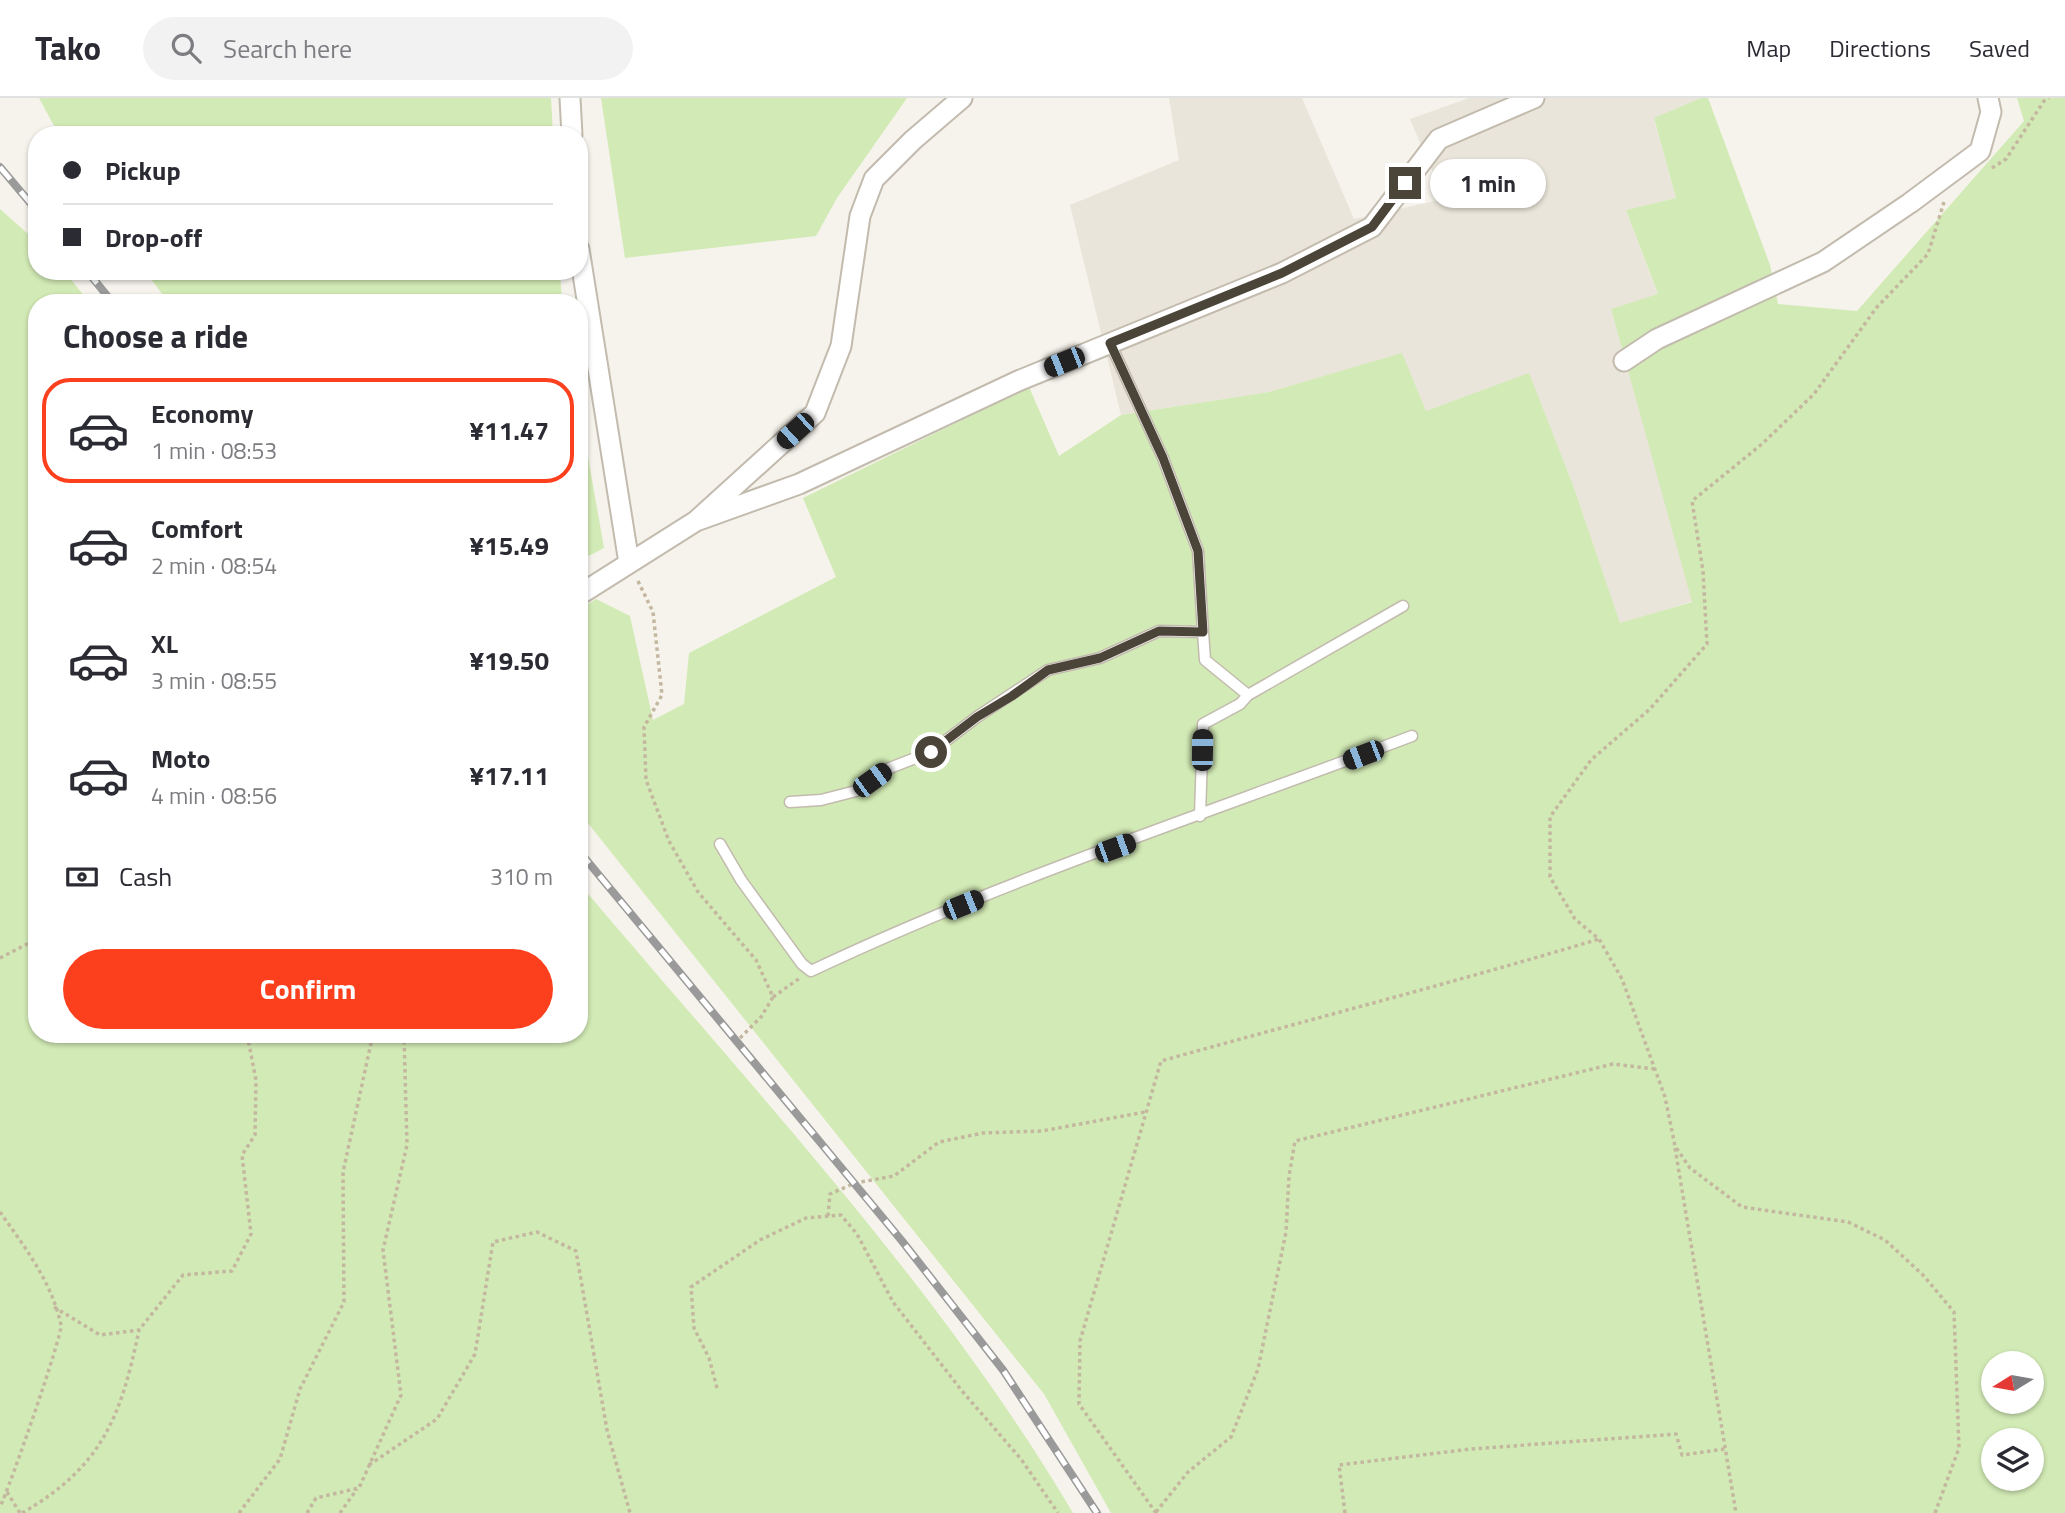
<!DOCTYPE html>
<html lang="en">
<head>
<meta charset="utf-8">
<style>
  body { margin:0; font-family:"Titillium Web",sans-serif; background:#f2f2f3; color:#2b2b33; height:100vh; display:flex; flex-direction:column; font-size:26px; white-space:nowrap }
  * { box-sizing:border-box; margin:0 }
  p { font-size:23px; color:#7c7c81 }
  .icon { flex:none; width:38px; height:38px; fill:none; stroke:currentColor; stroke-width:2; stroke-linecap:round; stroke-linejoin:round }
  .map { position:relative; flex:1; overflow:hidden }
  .side { position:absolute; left:28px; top:196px; width:560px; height:749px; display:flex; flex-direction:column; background:#fff; border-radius:28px; box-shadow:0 2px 5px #0004 }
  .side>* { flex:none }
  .banner { position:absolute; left:28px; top:28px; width:560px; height:154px; border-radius:28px; box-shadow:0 2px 5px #0004; display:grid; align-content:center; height:154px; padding:0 35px; background:#fff }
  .needle { width:46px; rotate:259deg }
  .tools { position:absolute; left:1981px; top:1253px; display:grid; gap:14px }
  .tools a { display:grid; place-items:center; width:63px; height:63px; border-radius:50%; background:#fff; box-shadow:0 2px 5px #0004; font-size:35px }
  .end { position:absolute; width:32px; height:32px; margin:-16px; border:9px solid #4b4439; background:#fff; box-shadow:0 0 0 4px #fff }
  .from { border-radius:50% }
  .bubble { position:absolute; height:49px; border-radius:24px; background:#fff; box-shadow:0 2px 5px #0004; font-size:23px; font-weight:700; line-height:49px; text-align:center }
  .car { position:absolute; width:21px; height:42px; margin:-21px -10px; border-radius:9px; box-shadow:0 0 5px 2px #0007; background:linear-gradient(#222 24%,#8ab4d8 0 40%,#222 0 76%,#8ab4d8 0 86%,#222 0) }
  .banner b { display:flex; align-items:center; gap:24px; height:66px; font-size:26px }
  .banner b+b { border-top:2px solid #e1e1e2 }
  .banner i { width:18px; height:18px; background:#2b2b33 }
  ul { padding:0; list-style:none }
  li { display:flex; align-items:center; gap:21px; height:105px; margin:0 14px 10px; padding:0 21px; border:4px solid transparent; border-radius:28px }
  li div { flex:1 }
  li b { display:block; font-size:26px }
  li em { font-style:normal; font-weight:700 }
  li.on { border-color:#fc3f1d }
  li>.icon { width:63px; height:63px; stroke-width:1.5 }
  h2 { padding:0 35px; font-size:32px; line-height:84px }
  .pay { display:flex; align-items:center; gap:18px; height:77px; padding:0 35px; font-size:26px }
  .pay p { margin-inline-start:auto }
  .action { display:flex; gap:14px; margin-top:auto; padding:14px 35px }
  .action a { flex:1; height:80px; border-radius:42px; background:#fc3f1d; color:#fff; font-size:28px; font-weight:700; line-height:80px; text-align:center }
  header { display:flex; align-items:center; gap:42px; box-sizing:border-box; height:98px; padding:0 35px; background:#fff; border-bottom:2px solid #e1e1e2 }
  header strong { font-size:33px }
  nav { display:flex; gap:38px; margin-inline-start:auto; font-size:24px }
  .search { width:490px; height:63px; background:#f2f2f3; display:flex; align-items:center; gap:18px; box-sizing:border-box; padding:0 24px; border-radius:38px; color:#7c7c81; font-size:26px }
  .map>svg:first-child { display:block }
  .residential { fill:#eae5da }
  .green { fill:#d2eab5; fill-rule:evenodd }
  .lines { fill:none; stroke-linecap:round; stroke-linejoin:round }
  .service-casing { stroke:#c2bbae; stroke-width:13 }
  .minor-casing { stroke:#c2bbae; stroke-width:23 }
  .path { stroke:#c4b79f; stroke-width:3.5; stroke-dasharray:3.5 3.5; stroke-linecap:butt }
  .service { stroke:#fff; stroke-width:10 }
  .minor { stroke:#fff; stroke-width:19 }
  .rail-casing { stroke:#9a9a9a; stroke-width:8 }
  .rail { stroke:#fff; stroke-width:5; stroke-dasharray:16; stroke-linecap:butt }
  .route { stroke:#4b4439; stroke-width:9 }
</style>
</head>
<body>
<header>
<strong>Tako</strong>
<div class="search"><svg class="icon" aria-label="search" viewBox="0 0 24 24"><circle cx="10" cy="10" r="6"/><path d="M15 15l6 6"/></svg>Search here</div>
<nav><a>Map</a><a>Directions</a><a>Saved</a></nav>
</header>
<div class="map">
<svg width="2065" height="1415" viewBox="0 0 2065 1415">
  <rect width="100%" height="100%" fill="#f6f3ec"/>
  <path class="residential" d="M1169,0H1302L1354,121L1444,101L1410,21L1469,0H1701L1654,21L1676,100L1626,112L1658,197L1611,211L1693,503L1620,526L1573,387L1529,276L1426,313L1401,256L1269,294L1121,317L1070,107L1179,62Z"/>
  <path class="green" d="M39,0H551L553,37H59Z
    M601,0H907L837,100L816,138L625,160Z
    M1701,0H1708L1770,167L1778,206L1857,213L2024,23L2017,0H2065V1415H1111L1044,1296L579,714V512L596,501L630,518L653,622L684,606L689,555L836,479L803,400L1029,289L1059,358L1121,317L1269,294L1402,255L1426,313L1529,275L1573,387L1620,525L1692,504L1611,211L1658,196L1626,112L1676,100L1654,20ZM1993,1265H2032V1304H1993ZM1993,1342H2032V1381H1993Z
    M0,111L37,144V173H64L90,205H37V936H579V785C748,986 939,1188 1073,1415H0Z
    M145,173H560L562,205H169Z
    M579,307L604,450L579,463Z"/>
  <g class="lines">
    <defs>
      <path id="service" d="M1248,597L1403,508
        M790,704L821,702L856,693L887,671L931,654L977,619L1048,572L1100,560L1159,533L1203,534L1198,453L1163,360L1110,245
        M1200,718L1203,626L1240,606L1248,597L1205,562L1203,534
        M720,746L741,782L802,866L811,873C1005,781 1211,714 1412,638"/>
      <path id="minor" d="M570,0L572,37
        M579,151L629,465
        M1624,263L1657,241L1823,164L1910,105L1980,53L1991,14L1988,0
        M696,423L799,386L1018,283L1282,175L1372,129L1439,41L1534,0
        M579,497L696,423L815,315L841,248L860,118L874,81L913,42L962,0"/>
    </defs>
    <use href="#service" class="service-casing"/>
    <use href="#minor" class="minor-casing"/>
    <path class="path" d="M1992,70L2006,61L2044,3L2049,0
      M638,483L653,514L662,597L644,629L646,682L669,743L698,794L756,862L773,899L761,919L737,943
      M0,860L37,841
      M773,899L800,880
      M1675,1050L1736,1415
      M0,1114C24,1148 52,1184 61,1227C63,1236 9,1391 0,1409
      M828,1118L830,1096L855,1085L894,1078L939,1044L983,1035L1042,1033L1145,1014
      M54,1209L100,1237L139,1232L183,1177L232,1173L251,1136L242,1057L255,1037L256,982L247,936
      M717,1290L709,1260L694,1230L691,1189L760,1142L806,1120L841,1117L857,1136L893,1204L962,1293L1021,1361L1058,1415
      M369,1367L437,1321L475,1256L493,1144L537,1134L576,1153L607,1332L630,1415
      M7,1394L20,1415
      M1156,1414L1188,1374L1231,1339L1258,1271L1286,1134L1289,1078L1295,1043L1613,966L1655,971
      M22,1415C102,1369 121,1319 139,1232
      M239,1415L280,1361L300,1291L344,1204L343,1074L373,936
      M307,1415L316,1400L359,1390L401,1297L383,1152L407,1047L404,936
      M340,1415L357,1391
      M1156,1415L1079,1306L1080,1243L1161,963C1307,922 1453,885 1599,841
      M1345,1415L1339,1367L1471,1351L1676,1336L1682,1357L1725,1351
      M1935,1415L1959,1350L1954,1214L1923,1177L1885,1142L1848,1124L1742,1109L1690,1070L1675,1048L1665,999L1622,881L1599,841L1575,821L1550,779V719L1591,662L1650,611L1707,546L1703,473L1692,403L1762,346L1814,296L1877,209L1928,156L1944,104"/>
    <use href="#service" class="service"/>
    <use href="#minor" class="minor"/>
    <defs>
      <path id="rail" d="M0,69L37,113
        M87,173L113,205
        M579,753L902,1143L1003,1272L1097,1415"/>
    </defs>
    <use href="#rail" class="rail-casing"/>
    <use href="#rail" class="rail"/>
  </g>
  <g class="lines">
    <path class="route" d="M931,654L977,619L1012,598L1048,572L1100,560L1159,533L1203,534L1198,453L1163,360L1110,245L1282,175L1372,129L1405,85"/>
  </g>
</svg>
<div class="tools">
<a><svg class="needle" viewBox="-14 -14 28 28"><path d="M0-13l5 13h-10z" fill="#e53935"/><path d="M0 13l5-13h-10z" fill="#7c7c81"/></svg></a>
<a><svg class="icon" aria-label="layers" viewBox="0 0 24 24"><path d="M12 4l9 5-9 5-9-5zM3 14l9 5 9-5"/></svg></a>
</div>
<i class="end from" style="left:931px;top:654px"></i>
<i class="end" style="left:1405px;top:85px"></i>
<div class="bubble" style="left:1430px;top:61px;width:116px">1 min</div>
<i class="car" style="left:1064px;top:264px;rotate:248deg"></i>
<i class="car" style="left:795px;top:333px;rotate:228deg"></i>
<i class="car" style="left:1202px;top:652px;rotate:1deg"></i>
<i class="car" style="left:1363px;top:657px;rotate:249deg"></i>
<i class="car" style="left:872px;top:682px;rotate:54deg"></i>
<i class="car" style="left:1115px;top:750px;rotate:70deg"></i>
<i class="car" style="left:963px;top:807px;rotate:68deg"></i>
<div class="banner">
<b><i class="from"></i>Pickup</b>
<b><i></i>Drop-off</b>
</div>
<section class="side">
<h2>Choose a ride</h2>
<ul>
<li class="on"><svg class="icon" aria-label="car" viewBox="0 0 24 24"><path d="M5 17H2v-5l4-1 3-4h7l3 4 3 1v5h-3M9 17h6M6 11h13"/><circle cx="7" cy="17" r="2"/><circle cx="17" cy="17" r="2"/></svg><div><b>Economy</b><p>1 min · 08:53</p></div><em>¥11.47</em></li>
<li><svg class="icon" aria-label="car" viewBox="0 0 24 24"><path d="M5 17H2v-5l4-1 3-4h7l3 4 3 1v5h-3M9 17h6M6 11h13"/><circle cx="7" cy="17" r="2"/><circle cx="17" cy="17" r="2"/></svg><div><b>Comfort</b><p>2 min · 08:54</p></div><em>¥15.49</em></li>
<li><svg class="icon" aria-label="car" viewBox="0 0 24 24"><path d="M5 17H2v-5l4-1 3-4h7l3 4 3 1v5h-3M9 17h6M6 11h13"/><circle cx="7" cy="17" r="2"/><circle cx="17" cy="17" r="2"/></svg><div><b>XL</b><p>3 min · 08:55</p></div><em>¥19.50</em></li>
<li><svg class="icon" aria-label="car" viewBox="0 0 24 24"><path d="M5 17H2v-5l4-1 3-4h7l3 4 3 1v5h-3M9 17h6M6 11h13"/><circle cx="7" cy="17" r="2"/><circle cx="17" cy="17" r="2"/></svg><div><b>Moto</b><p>4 min · 08:56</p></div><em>¥17.11</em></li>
</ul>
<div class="pay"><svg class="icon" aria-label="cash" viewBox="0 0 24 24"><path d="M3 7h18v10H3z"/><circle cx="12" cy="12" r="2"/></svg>Cash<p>310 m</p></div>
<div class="action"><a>Confirm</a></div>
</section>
</div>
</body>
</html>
